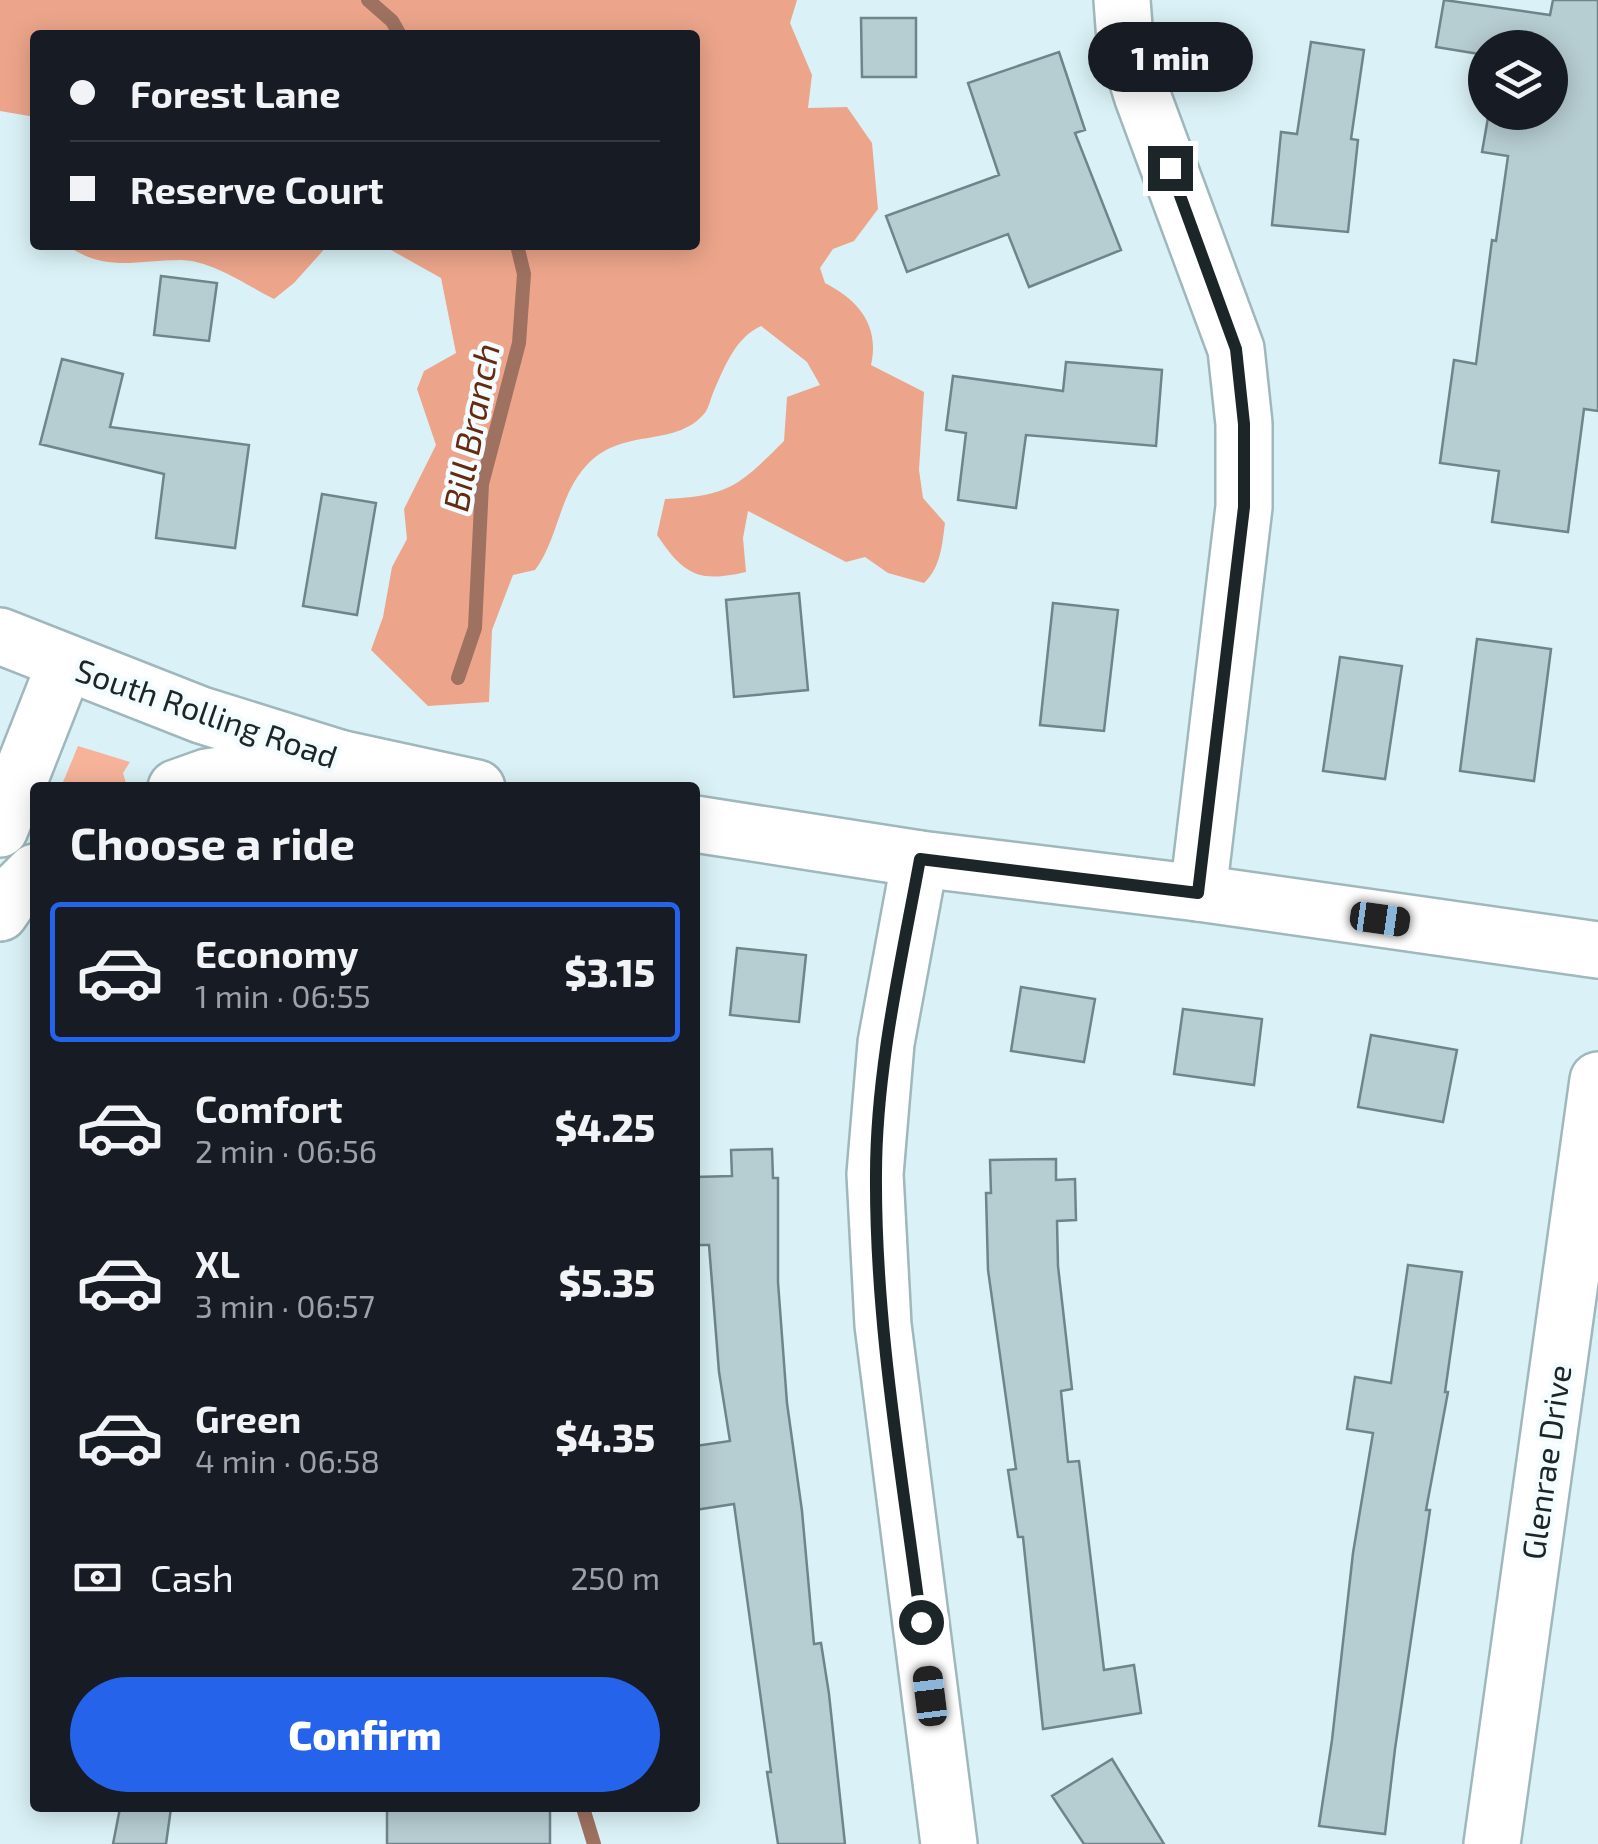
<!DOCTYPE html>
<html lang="en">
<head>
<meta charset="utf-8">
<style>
  body { margin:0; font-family:"Exo 2",sans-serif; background:#20242c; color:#f1f3f6; height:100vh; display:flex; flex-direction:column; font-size:38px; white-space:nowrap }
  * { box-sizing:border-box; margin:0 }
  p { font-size:32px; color:#9ea1a6 }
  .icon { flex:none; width:55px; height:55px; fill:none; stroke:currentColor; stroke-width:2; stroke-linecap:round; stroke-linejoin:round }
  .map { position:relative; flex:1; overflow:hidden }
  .drawer { position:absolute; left:30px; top:782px; width:670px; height:1030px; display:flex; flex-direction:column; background:#171b24; border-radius:10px; box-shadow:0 5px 25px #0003 }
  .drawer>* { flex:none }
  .hud { position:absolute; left:30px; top:30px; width:670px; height:220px; border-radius:10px; box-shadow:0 5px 25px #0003; display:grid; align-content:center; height:220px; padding:0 40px; background:#171b24 }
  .tools { position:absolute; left:1468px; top:30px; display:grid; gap:20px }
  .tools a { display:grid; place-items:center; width:100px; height:100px; border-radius:50%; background:#171b24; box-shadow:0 5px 25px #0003; font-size:50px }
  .end { position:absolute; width:45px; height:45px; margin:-22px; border:12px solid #1c2527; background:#fff; box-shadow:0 0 0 5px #fff }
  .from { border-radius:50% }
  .bubble { position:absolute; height:70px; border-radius:35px; background:#171b24; box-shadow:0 5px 25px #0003; font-size:32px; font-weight:800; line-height:70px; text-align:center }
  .car { position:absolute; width:30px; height:60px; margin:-30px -15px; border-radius:12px; box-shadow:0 0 8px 2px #0007; background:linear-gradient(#222 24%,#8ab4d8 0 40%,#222 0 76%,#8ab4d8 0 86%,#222 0) }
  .hud b { display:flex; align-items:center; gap:35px; height:95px; font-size:38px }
  .hud b+b { border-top:2px solid #363941 }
  .hud i { width:25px; height:25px; background:#f1f3f6 }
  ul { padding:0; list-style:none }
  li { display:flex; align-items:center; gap:30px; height:140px; margin:0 20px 15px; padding:0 20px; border:5px solid transparent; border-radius:10px }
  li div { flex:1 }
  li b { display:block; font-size:38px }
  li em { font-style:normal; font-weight:800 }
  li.active { border-color:#2563eb }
  li>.icon { width:90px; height:90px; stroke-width:1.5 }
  h2 { padding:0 40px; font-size:45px; line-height:120px }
  .pay { display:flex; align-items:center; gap:25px; height:110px; padding:0 40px; font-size:38px }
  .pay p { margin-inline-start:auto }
  .cta { display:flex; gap:20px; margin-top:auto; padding:20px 40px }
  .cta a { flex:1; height:115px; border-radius:60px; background:#2563eb; color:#fff; font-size:40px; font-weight:800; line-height:115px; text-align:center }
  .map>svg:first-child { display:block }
  .green { fill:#f7b39a }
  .forest { fill:#eca58b }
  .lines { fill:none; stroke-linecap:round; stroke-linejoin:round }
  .stream { stroke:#9e7160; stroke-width:14 }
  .building { fill:#b6cdd2; stroke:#6f858a; stroke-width:2.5 }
  .street-casing { stroke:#a0b7bb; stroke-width:60 }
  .secondary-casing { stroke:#a0b7bb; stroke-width:60 }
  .primary-casing { stroke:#a0b7bb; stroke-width:60 }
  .street { stroke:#fff; stroke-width:55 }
  .secondary { stroke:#fff; stroke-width:55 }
  .primary { stroke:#fff; stroke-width:55 }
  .route { stroke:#1c2527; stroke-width:12 }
  .labels { text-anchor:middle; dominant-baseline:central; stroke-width:9; stroke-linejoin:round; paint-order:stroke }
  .street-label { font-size:32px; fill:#1c2527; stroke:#f3fcfe }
  .water-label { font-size:35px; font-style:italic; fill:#68290f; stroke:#f3fcfe }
</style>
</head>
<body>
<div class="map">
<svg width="1598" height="1844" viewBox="0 0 1598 1844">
  <rect width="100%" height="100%" fill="#daf2f7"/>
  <path class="green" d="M78,746L130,762L123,773L126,783L115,787H61Z"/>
  <path class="forest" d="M0,0H797L790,23L812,75L808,108L847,107L872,143L878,209L854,241L833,249L820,268L825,283C858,300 880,325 871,365L924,392L919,470L923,498L945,523C942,545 941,567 924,583L888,573L865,557L846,562L748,511L743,538L746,572C698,583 684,575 657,535L665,499C729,496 739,486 784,441L787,397L820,385L807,362L761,326C735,338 725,366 713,393C710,400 709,408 704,414C673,449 622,426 586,466C559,495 558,540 535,570L513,575L492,630L489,702L428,706L371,650L383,617L392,567L407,539L404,509L436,445L417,389L424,371L456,353L441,278L382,245H695V35H35V117L0,111Z
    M66,245H328L294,283L274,299C246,285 211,260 180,260C136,260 107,273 66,245Z"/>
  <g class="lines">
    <path class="stream" d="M368,0L392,21L400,35
      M458,678L475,628L482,484L519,343L524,274L517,245
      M583,1808L594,1844"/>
  </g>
  <path class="building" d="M1444,0L1550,15L1553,0H1598V411L1584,409L1568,532L1492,522L1499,471L1440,463L1454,360L1476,364L1492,240L1496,241L1508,156L1482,152L1489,112H1550V48H1485V55L1436,47Z
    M861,18H916V77H862Z
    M1311,42L1364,50L1351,139L1358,140L1348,232L1272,225L1281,132L1297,134Z
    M1059,52L1085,130L1075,133L1121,250L1029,287L1008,234L907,272L886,216L999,175L968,83Z
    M161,276L217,283L209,341L154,335Z
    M62,359L123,374L110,427L249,445L235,548L156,538L164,474L40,444Z
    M1066,362L1162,370L1156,446L1026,435L1016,508L958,500L966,433L946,430L953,376L1063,391Z
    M322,494L376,503L357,615L303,606Z
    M799,593L808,690L734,697L726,600Z
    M1053,603L1118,610L1104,731L1040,725Z
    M1477,639L1551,649L1534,781L1460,771Z
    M1340,657L1402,666L1385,779L1323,771Z
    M737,948L806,955L799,1022L730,1015Z
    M1021,987L1095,999L1084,1062L1011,1051Z
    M1183,1009L1262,1019L1254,1085L1174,1074Z
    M1371,1035L1457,1050L1443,1122L1358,1107Z
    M772,1149L773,1178H778V1282L787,1403L802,1511L814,1644L821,1643L829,1694L845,1844H778L767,1772H771L734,1504L695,1510V1446L730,1441L719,1372L709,1245H695V1177L732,1176L731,1150Z
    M1056,1159V1180L1075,1179L1076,1220L1057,1221L1058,1266L1072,1389L1061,1391L1068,1462L1079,1461L1104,1670L1134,1665L1141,1713L1043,1729L1023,1537H1018L1008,1470L1016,1469L988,1270L986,1193H991L990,1160Z
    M1408,1265L1462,1272L1445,1392H1448L1426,1510H1430L1395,1749L1385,1834L1319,1826L1332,1740L1353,1553L1373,1433L1347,1429L1355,1377L1391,1383Z
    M1112,1759L1164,1844H1084L1052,1796Z
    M120,1808H171L166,1844H113Z
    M387,1808L550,1809V1844H387Z"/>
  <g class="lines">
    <defs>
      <path id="street" d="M1122,0L1125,40L1142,95L1236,349L1244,424V507L1198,893
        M920,859L886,1043L875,1174L883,1325L949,1844
        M1492,1844L1598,1080"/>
      <path id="secondary" d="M176,788L207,777L339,758
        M0,829L65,664
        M0,913L13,894L35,872"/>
      <path id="primary" d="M0,636L201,715L339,758L477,788
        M695,824L920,859L1198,893L1598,950"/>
    </defs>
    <use href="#street" class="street-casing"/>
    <use href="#secondary" class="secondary-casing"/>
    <use href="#primary" class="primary-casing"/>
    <use href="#street" class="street"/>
    <use href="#secondary" class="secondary"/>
    <use href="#primary" class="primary"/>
  </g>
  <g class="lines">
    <path class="route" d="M921,1622C902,1474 875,1325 876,1175C876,1069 901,963 920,859L1198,893L1244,507V424L1236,349L1170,168"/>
  </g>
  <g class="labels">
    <g class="street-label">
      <text transform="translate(207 712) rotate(19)">South Rolling Road</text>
      <text transform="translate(1545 1462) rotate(-82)">Glenrae Drive</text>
    </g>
    <g class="water-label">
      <text transform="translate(470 427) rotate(-79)">Bill Branch</text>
    </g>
  </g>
</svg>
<div class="tools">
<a><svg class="icon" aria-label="layers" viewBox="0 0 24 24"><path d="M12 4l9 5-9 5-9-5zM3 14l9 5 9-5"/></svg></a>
</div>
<i class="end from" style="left:921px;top:1622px"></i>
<i class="end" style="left:1170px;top:168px"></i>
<div class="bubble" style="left:1088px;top:22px;width:165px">1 min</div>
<i class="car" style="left:1380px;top:919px;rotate:98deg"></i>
<i class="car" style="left:930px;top:1696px;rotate:353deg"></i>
<div class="hud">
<b><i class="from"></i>Forest Lane</b>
<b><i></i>Reserve Court</b>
</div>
<section class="drawer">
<h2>Choose a ride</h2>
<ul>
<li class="active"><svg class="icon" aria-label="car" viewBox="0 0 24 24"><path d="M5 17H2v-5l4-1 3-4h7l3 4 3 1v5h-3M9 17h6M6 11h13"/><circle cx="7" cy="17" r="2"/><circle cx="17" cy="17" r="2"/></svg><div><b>Economy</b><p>1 min · 06:55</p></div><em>$3.15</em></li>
<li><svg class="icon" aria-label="car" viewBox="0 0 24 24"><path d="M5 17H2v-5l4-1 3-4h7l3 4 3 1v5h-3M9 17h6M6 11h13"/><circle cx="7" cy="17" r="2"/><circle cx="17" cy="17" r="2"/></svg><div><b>Comfort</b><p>2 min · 06:56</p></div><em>$4.25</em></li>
<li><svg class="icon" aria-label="car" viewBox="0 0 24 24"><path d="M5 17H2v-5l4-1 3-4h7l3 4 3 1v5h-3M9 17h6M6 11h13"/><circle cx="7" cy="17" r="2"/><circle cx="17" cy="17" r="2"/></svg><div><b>XL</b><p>3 min · 06:57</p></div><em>$5.35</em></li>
<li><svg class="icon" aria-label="car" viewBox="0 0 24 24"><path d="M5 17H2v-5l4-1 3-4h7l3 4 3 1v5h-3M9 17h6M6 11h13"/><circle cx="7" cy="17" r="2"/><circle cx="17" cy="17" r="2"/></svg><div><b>Green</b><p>4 min · 06:58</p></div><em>$4.35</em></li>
</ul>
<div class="pay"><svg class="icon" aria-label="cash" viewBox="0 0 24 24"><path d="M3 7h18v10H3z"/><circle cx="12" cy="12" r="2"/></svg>Cash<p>250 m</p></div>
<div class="cta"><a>Confirm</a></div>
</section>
</div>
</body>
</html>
